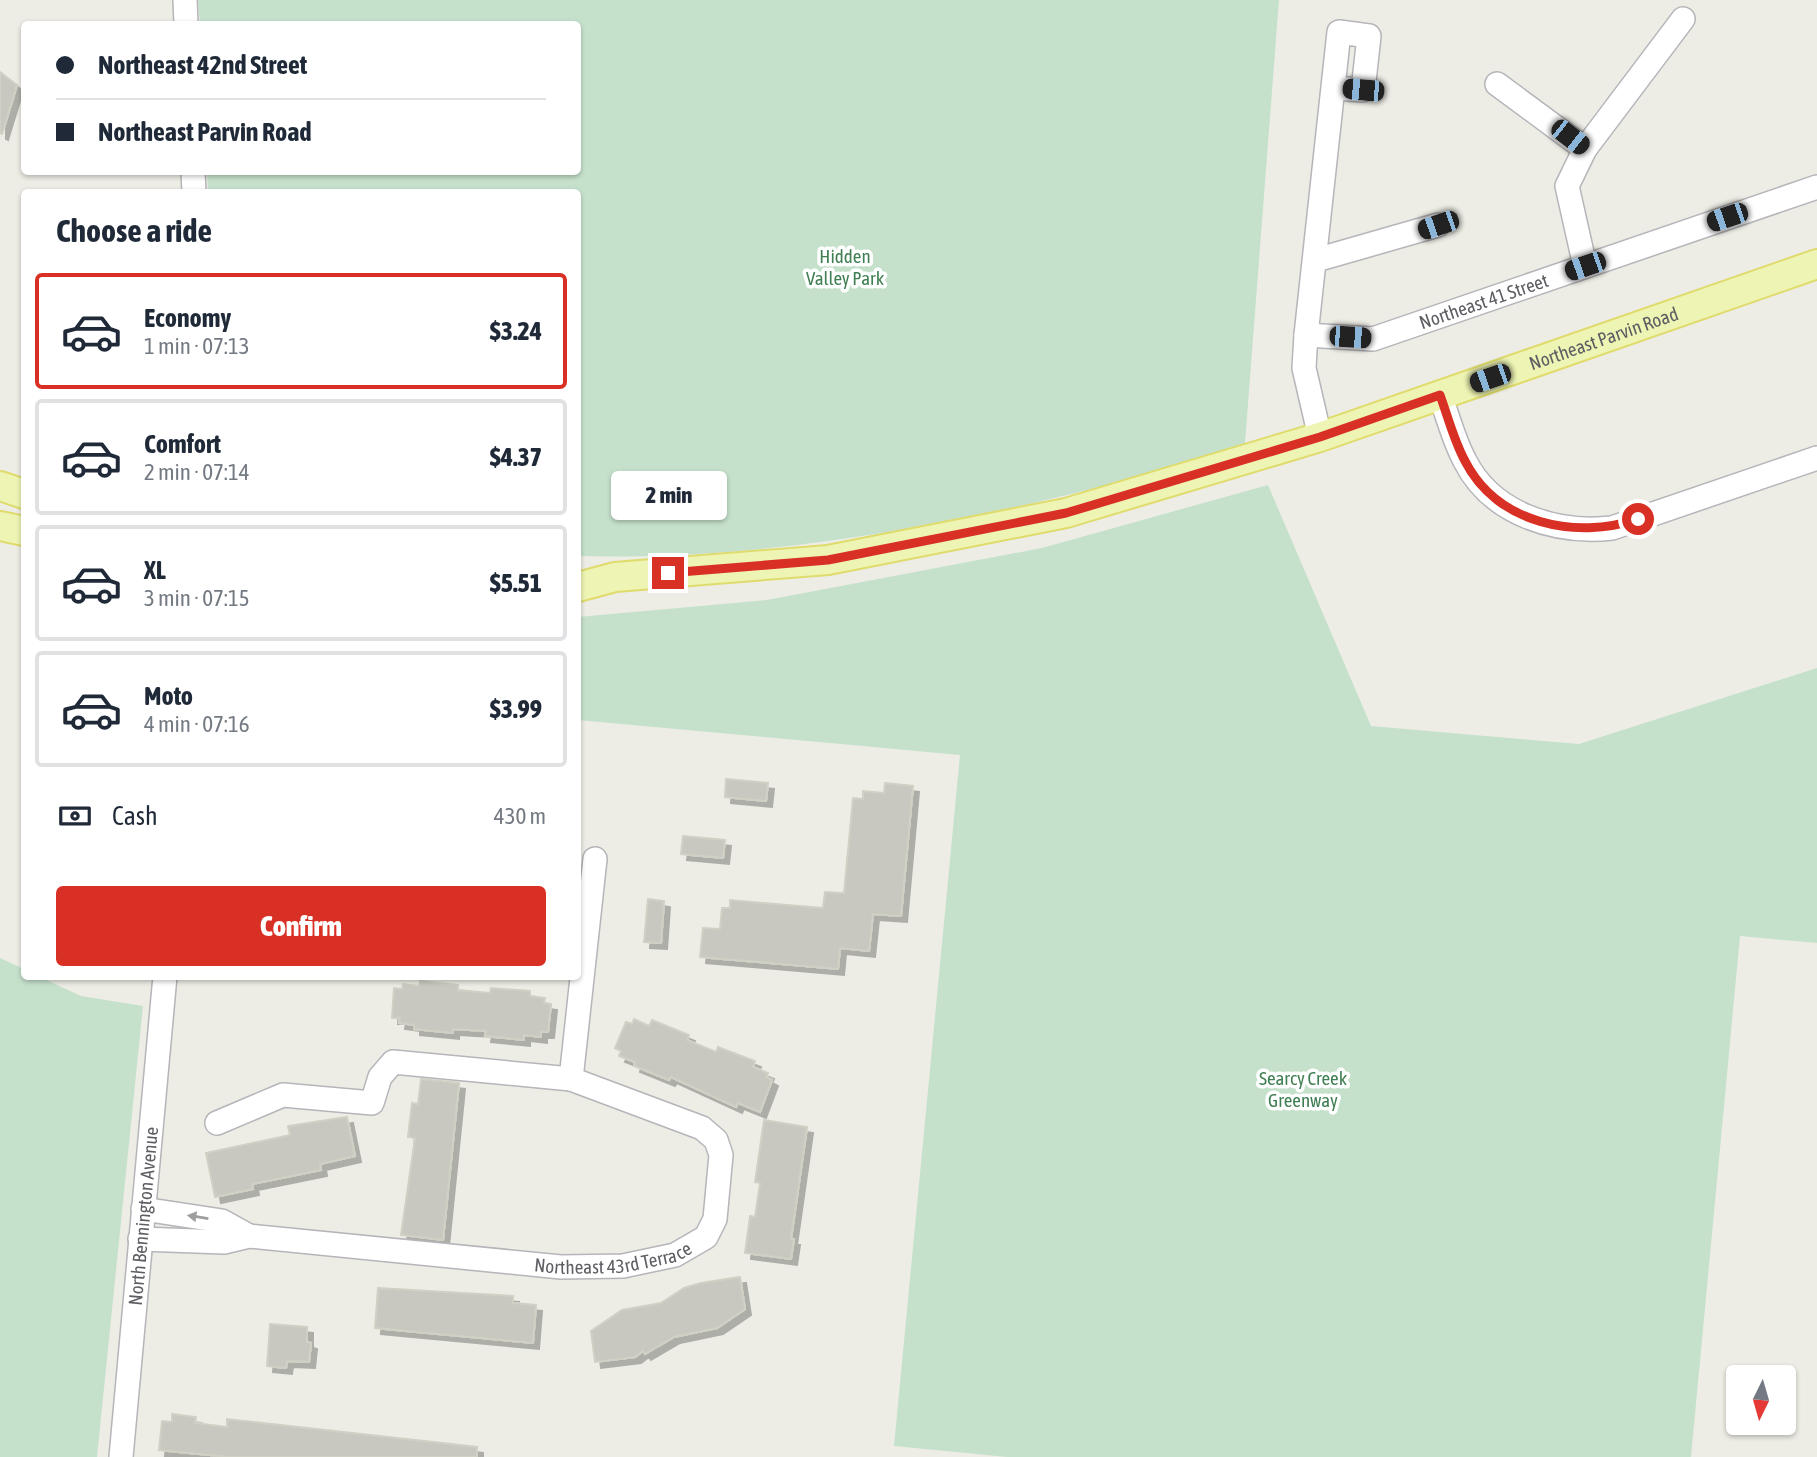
<!DOCTYPE html>
<html lang="en">
<head>
<meta charset="utf-8">
<style>
  body { margin:0; font-family:"Asap Condensed",sans-serif; background:#f2f2f3; color:#1f2937; height:100vh; display:flex; flex-direction:column; font-size:26px; white-space:nowrap }
  * { box-sizing:border-box; margin:0 }
  p { font-size:23px; color:#747a83 }
  .icon { flex:none; width:38px; height:38px; fill:none; stroke:currentColor; stroke-width:2; stroke-linecap:round; stroke-linejoin:round }
  .map { position:relative; flex:1; overflow:hidden }
  .details { position:absolute; left:21px; top:189px; width:560px; height:791px; display:flex; flex-direction:column; background:#fff; border-radius:7px; box-shadow:0 2px 5px #0004 }
  .details>* { flex:none }
  .top-card { position:absolute; left:21px; top:21px; width:560px; height:154px; border-radius:7px; box-shadow:0 2px 5px #0004; display:grid; align-content:center; height:154px; padding:0 35px; background:#fff }
  .needle { width:46px; rotate:185deg }
  .fabs { position:absolute; left:1726px; top:1365px; display:grid; gap:14px }
  .fabs a { display:grid; place-items:center; width:70px; height:70px; border-radius:7px; background:#fff; box-shadow:0 2px 5px #0004; font-size:35px }
  .end { position:absolute; width:32px; height:32px; margin:-16px; border:9px solid #d93025; background:#fff; box-shadow:0 0 0 4px #fff }
  .from { border-radius:50% }
  .bubble { position:absolute; height:49px; border-radius:7px; background:#fff; box-shadow:0 2px 5px #0004; font-size:23px; font-weight:800; line-height:49px; text-align:center }
  .car { position:absolute; width:21px; height:42px; margin:-21px -10px; border-radius:9px; box-shadow:0 0 5px 2px #0007; background:linear-gradient(#222 24%,#8ab4d8 0 40%,#222 0 76%,#8ab4d8 0 86%,#222 0) }
  .top-card b { display:flex; align-items:center; gap:24px; height:66px; font-size:26px }
  .top-card b+b { border-top:2px solid #e0e1e3 }
  .top-card i { width:18px; height:18px; background:#1f2937 }
  ul { padding:0; list-style:none }
  li { display:flex; align-items:center; gap:21px; height:116px; margin:0 14px 10px; padding:0 21px; border:4px solid #e0e1e3; border-radius:7px }
  li div { flex:1 }
  li b { display:block; font-size:26px }
  li em { font-style:normal; font-weight:800 }
  li.on { border-color:#d93025 }
  li>.icon { width:63px; height:63px; stroke-width:1.5 }
  h2 { padding:0 35px; font-size:32px; line-height:84px }
  .pay { display:flex; align-items:center; gap:18px; height:77px; padding:0 35px; font-size:26px }
  .pay p { margin-inline-start:auto }
  .cta { display:flex; gap:14px; margin-top:auto; padding:14px 35px }
  .cta a { flex:1; height:80px; border-radius:7px; background:#d93025; color:#fff; font-size:28px; font-weight:800; line-height:80px; text-align:center }
  .map>svg:first-child { display:block }
  .green { fill:#c5e1cc }
  .building { fill:#c8c8c1; stroke:#d1d0c4; stroke-width:2; filter:url(#shadow) }
  .lines { fill:none; stroke-linecap:round; stroke-linejoin:round }
  .minor-casing { stroke:#b5b5ba; stroke-width:26 }
  .major-casing { stroke:#dfdb6c; stroke-width:32 }
  .minor { stroke:#fff; stroke-width:23 }
  .major { stroke:#eef4b3; stroke-width:28 }
  .oneway { fill:#9e9ea1 }
  .route { stroke:#d93025; stroke-width:9 }
  .labels { text-anchor:middle; dominant-baseline:central; stroke-width:7; stroke-linejoin:round; paint-order:stroke }
  .park-label { font-size:19px; fill:#407f53; stroke:#fff }
  .street-label { font-size:19px; fill:#5d5e63; stroke:#fff }
</style>
</head>
<body>
<div class="map">
<svg width="1817" height="1457" viewBox="0 0 1817 1457">
  <defs>
    <filter id="shadow"><feDropShadow dx="6" dy="6" stdDeviation="0" flood-color="#0004"/></filter>
  </defs>
  <rect width="100%" height="100%" fill="#edede5"/>
  <path class="green" d="M198,0H1279L1245,443L1240,447C1032,511 796,562 578,556V192H208L207,172H578V24H200Z
    M1268,485L1371,726L1579,744L1817,668V943L1740,936L1691,1457H1007L894,1446L960,755L578,720V617L767,600L1042,548Z
    M0,958L24,969V976L40,977L81,996L143,1006L97,1457H0Z"/>
  <path class="building" d="M0,72L17,85L2,134L0,133Z
    M726,779L768,783L766,801L725,797Z
    M885,783L913,786L901,916L873,914L869,951L840,948L838,969L700,957L703,928L720,929L722,908H730V900L823,908L825,892L844,893L853,798L863,799V791L884,793Z
    M683,836L725,840L723,858L681,854Z
    M648,899L664,901L661,943L644,942Z
    M420,981L458,985V990L490,993L491,988L530,991V996L545,998L544,1003L551,1004L548,1032H541V1037L524,1035V1040L485,1036L486,1031L453,1029V1033L414,1029V1025L399,1023L400,1018H392L394,988L402,989L403,984L419,986Z
    M634,1019L649,1026L652,1020L689,1035L687,1040L716,1052L718,1047L755,1061L753,1067L768,1073L766,1077L772,1080L760,1112L738,1103L736,1107L671,1077L669,1080L634,1066L635,1062L619,1056L621,1051L615,1048L626,1022L632,1024Z
    M421,1079L459,1083L443,1240L401,1235L415,1138L408,1137L412,1103L418,1104Z
    M347,1117L355,1156L320,1164L321,1170L252,1184L253,1189L215,1197L206,1153L290,1135L288,1126Z
    M764,1120L807,1127L791,1239H794L791,1259L745,1253L750,1216L755,1217L760,1183L755,1182Z
    M740,1277L745,1309L717,1328L674,1337L645,1354L643,1351L635,1357L595,1362L591,1331L622,1310L661,1303L684,1288L701,1283Z
    M378,1288L513,1296V1303L536,1305L533,1343L375,1328Z
    M270,1324L307,1327V1342L311,1343L309,1362L287,1361L286,1368L267,1366Z
    M172,1414L196,1417L195,1423L227,1427V1419L477,1447V1457H230L159,1450L162,1421L172,1422Z"/>
  <g class="lines">
    <defs>
      <g id="minor">
        <path d="M185,0L186,24"/>
        <path d="M1497,84L1585,149"/>
        <path d="M193,172L194,192"/>
        <path d="M1316,260L1438,225"/>
        <path d="M1585,266L1567,186L1585,149L1683,19"/>
        <path id="s1" d="M1306,335L1373,339L1817,187"/>
        <path d="M1440,395C1448,417 1454,441 1465,461C1492,515 1557,534 1612,528L1817,458"/>
        <path d="M1320,437L1304,368L1306,335L1339,32L1369,36L1363,90L1333,88"/>
        <path d="M571,1079L595,859"/>
        <path d="M143,1209L222,1221L249,1236"/>
        <path id="s2" d="M140,1239L224,1242L249,1236L561,1267L623,1266L675,1255L706,1237L715,1219L721,1155L716,1140L702,1128L571,1079L393,1062L380,1077L372,1103L283,1095L217,1123"/>
        <path id="s3" d="M121,1457L165,976"/>
      </g>
      <g id="major">
        <path d="M0,486L24,494"/>
        <path d="M0,526L24,531"/>
        <path id="s4" d="M578,587L615,577L828,560L1066,513L1320,437L1817,264"/>
      </g>
    </defs>
    <use href="#minor" class="minor-casing"/>
    <use href="#major" class="major-casing"/>
    <use href="#minor" class="minor"/>
    <use href="#major" class="major"/>
  </g>
  <defs><path id="oneway-solid" d="M-6-.8H1V-3.2L6.5 0L1 3.2V.8H-6Z" transform="scale(1.75)"/></defs>
  <use class="oneway" href="#oneway-solid" transform="translate(198 1217) rotate(-171)"/>
  <g class="lines">
    <path class="route" d="M668,573L828,560L1066,513L1320,437L1440,395C1448,417 1454,441 1465,461C1497,524 1576,540 1638,519"/>
  </g>
  <g class="labels">
    <g class="park-label">
      <text x="845" y="256">Hidden<tspan x="845" dy="22">Valley Park</tspan></text>
      <text x="1303" y="1078">Searcy Creek<tspan x="1303" dy="22">Greenway</tspan></text>
    </g>
    <g class="street-label">
      <text stroke="none"><textPath href="#s1" startOffset="184">Northeast 41 Street</textPath></text>
      <text stroke="none"><textPath href="#s4" startOffset="1060">Northeast Parvin Road</textPath></text>
      <text stroke="none"><textPath href="#s3" startOffset="242">North Bennington Avenue</textPath></text>
      <text stroke="none"><textPath href="#s2" startOffset="476">Northeast 43rd Terrace</textPath></text>
    </g>
  </g>
</svg>
<div class="fabs">
<a><svg class="needle" viewBox="-14 -14 28 28"><path d="M0-13l5 13h-10z" fill="#e53935"/><path d="M0 13l5-13h-10z" fill="#747a83"/></svg></a>
</div>
<i class="end from" style="left:1638px;top:519px"></i>
<i class="end" style="left:668px;top:573px"></i>
<div class="bubble" style="left:611px;top:471px;width:116px">2 min</div>
<i class="car" style="left:1363px;top:90px;rotate:275deg"></i>
<i class="car" style="left:1570px;top:137px;rotate:128deg"></i>
<i class="car" style="left:1727px;top:217px;rotate:251deg"></i>
<i class="car" style="left:1438px;top:225px;rotate:251deg"></i>
<i class="car" style="left:1585px;top:266px;rotate:251deg"></i>
<i class="car" style="left:1350px;top:337px;rotate:94deg"></i>
<i class="car" style="left:1490px;top:378px;rotate:251deg"></i>
<div class="top-card">
<b><i class="from"></i>Northeast 42nd Street</b>
<b><i></i>Northeast Parvin Road</b>
</div>
<section class="details">
<h2>Choose a ride</h2>
<ul>
<li class="on"><svg class="icon" aria-label="car" viewBox="0 0 24 24"><path d="M5 17H2v-5l4-1 3-4h7l3 4 3 1v5h-3M9 17h6M6 11h13"/><circle cx="7" cy="17" r="2"/><circle cx="17" cy="17" r="2"/></svg><div><b>Economy</b><p>1 min · 07:13</p></div><em>$3.24</em></li>
<li><svg class="icon" aria-label="car" viewBox="0 0 24 24"><path d="M5 17H2v-5l4-1 3-4h7l3 4 3 1v5h-3M9 17h6M6 11h13"/><circle cx="7" cy="17" r="2"/><circle cx="17" cy="17" r="2"/></svg><div><b>Comfort</b><p>2 min · 07:14</p></div><em>$4.37</em></li>
<li><svg class="icon" aria-label="car" viewBox="0 0 24 24"><path d="M5 17H2v-5l4-1 3-4h7l3 4 3 1v5h-3M9 17h6M6 11h13"/><circle cx="7" cy="17" r="2"/><circle cx="17" cy="17" r="2"/></svg><div><b>XL</b><p>3 min · 07:15</p></div><em>$5.51</em></li>
<li><svg class="icon" aria-label="car" viewBox="0 0 24 24"><path d="M5 17H2v-5l4-1 3-4h7l3 4 3 1v5h-3M9 17h6M6 11h13"/><circle cx="7" cy="17" r="2"/><circle cx="17" cy="17" r="2"/></svg><div><b>Moto</b><p>4 min · 07:16</p></div><em>$3.99</em></li>
</ul>
<div class="pay"><svg class="icon" aria-label="cash" viewBox="0 0 24 24"><path d="M3 7h18v10H3z"/><circle cx="12" cy="12" r="2"/></svg>Cash<p>430 m</p></div>
<div class="cta"><a>Confirm</a></div>
</section>
</div>
</body>
</html>
